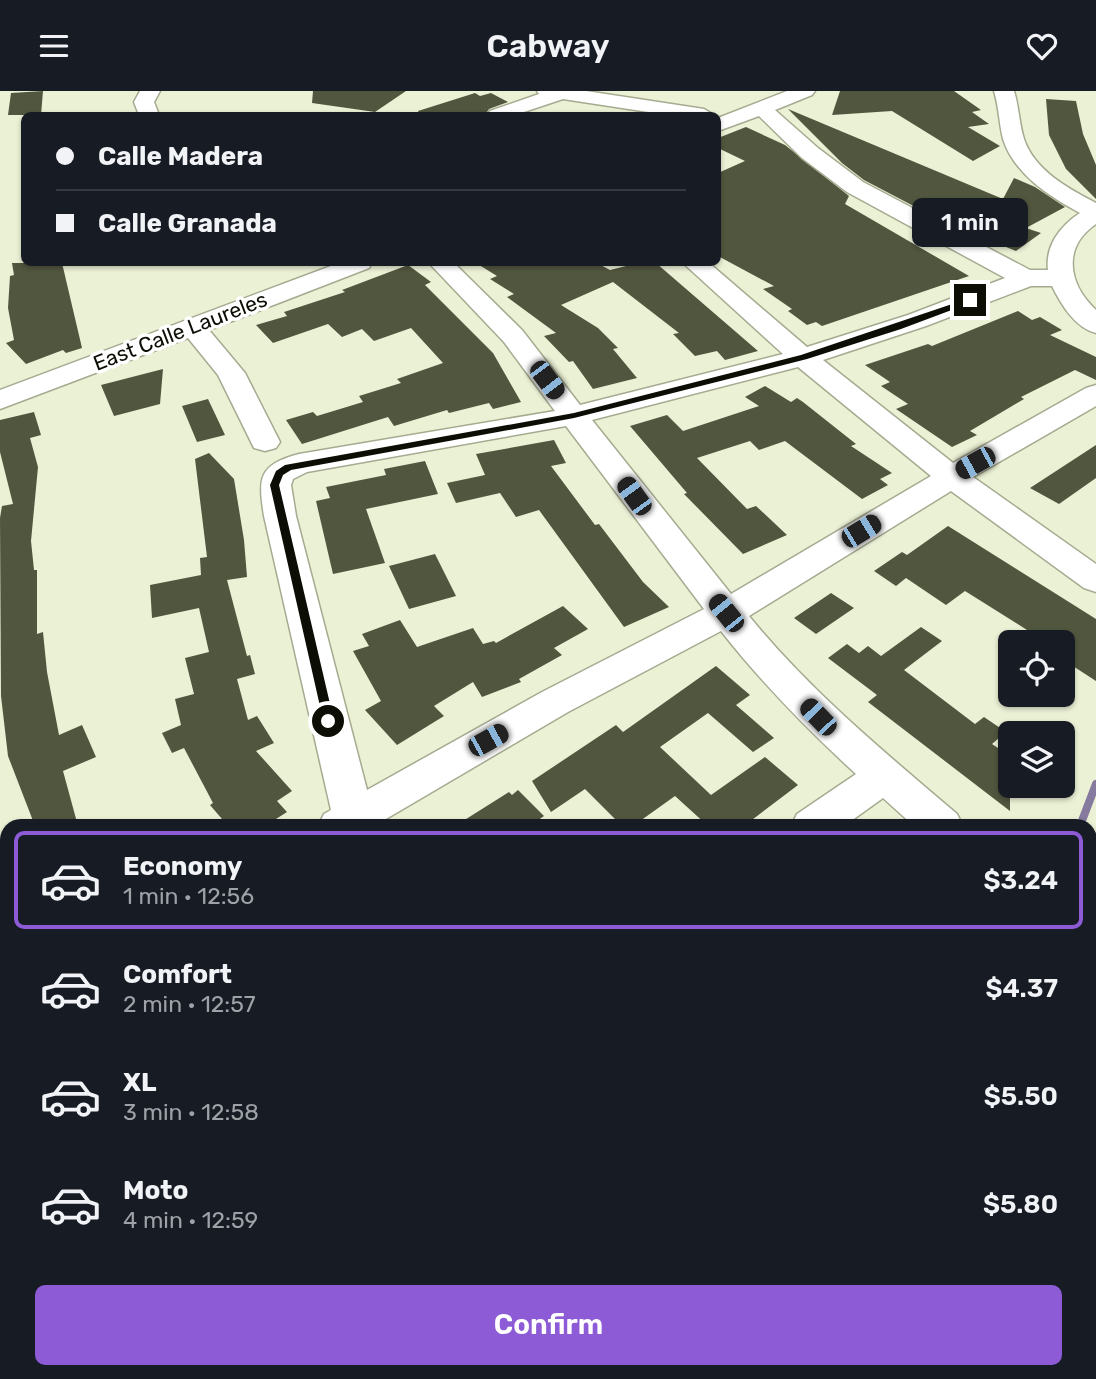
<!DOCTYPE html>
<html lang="en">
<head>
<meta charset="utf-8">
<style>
  body { margin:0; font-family:Rubik,sans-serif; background:#20242c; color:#f1f3f6; height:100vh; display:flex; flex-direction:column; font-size:26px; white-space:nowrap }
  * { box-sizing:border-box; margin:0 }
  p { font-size:23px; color:#9ea1a6 }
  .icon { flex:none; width:38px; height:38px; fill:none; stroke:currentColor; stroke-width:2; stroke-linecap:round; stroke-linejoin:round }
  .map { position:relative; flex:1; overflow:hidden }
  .details { position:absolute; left:0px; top:728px; width:1097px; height:560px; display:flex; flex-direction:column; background:#171b24; border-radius:21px 21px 0 0; box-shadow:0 2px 5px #0004 }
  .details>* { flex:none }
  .hud { position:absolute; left:21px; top:21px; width:700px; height:154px; border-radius:10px; box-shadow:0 2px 5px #0004; display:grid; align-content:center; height:154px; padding:0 35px; background:#171b24 }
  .tools { position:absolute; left:998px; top:539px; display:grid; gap:14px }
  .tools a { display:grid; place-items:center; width:77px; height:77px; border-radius:10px; background:#171b24; box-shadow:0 2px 5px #0004; font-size:35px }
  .end { position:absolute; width:32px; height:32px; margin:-16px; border:9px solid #0c0e05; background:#fff; box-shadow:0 0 0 4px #fff }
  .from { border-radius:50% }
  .bubble { position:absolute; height:49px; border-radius:10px; background:#171b24; box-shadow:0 2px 5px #0004; font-size:23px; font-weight:600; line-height:49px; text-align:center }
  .car { position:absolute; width:21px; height:42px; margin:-21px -10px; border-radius:9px; box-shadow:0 0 5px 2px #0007; background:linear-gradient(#222 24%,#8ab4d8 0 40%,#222 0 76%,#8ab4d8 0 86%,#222 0) }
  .hud b { display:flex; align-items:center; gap:24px; height:66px; font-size:26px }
  .hud b+b { border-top:2px solid #363941 }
  .hud i { width:18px; height:18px; background:#f1f3f6 }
  ul { padding:12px 0 0; list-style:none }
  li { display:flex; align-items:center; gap:21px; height:98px; margin:0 14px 10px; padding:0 21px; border:4px solid transparent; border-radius:10px }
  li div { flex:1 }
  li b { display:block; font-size:26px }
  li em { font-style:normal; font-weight:600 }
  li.on { border-color:#8c5bd5 }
  li>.icon { width:63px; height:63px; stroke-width:1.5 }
  .action { display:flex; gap:14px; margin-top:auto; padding:14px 35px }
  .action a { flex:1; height:80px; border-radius:10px; background:#8c5bd5; color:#fff; font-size:28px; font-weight:600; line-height:80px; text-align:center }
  header { display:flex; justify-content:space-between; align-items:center; height:91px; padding:0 35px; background:#171b24; font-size:32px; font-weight:600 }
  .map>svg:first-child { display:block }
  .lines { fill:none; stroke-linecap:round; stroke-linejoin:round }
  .stream-far1 { stroke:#867a9e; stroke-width:8 }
  .stream { stroke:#867a9e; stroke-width:10 }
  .building { fill:#51563e }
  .minor-casing { stroke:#a5ab90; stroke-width:3 }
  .major-casing { stroke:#a5ab90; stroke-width:3 }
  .minor { fill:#fff; fill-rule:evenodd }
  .major { fill:#fff; fill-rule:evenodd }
  .route { fill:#0c0e05 }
  .labels { text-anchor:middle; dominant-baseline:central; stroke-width:7; stroke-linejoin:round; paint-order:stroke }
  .far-street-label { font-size:21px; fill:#0c0e05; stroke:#fff }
</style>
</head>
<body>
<header><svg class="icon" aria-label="menu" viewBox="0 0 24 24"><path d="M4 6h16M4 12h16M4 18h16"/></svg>Cabway<svg class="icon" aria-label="heart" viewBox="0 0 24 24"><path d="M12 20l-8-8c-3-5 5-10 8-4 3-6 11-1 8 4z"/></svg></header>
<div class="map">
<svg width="1096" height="1288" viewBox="0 0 1096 1288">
  <rect width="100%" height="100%" fill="#ebf1d5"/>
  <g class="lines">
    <path class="stream-far1" d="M1080,735L1096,693"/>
    <path class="stream" d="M596,1288L606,1281"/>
  </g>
  <path class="building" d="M43,0L41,24H8L11,2Z
    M313,0H406L375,21L312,12Z
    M840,0H954L981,19L972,21L989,33L968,36L1000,55L973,70L892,20L832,24Z
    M475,2L480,5L491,2L508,11L489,18L485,24H419L418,20Z
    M1046,8L1076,10L1083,43L1096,74V108L1066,78L1049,44Z
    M788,18L1003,108L1014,87L1035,96L1065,116L1026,137L1041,142L1016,160L946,132L864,89L842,72Z
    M746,36L785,54L849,105L845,113L969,185L822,235L816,231L807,234L788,220L792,218L763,198L774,195L718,165V82L745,70L718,57V47Z
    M12,172H62L82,257L66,262L63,259L26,273L6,252L14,249L8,217L10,185L14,184Z
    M476,172H597L610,179L638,172H656L758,260L725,269L717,260L695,265L673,243L679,242L613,191L561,214L598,237L618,257L613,258L637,287L593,298L573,270L569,271L544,245L556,242L507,206L514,203L490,188L497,185Z
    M408,174L431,191L425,194L493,262L521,311L493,318L489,312L449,322L447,319L394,335L388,326L302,353L286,329L313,321L317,325L363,311L359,305L401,292L397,288L443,272L411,237L374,250L362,238L342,246L328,233L273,252L256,234L287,225L284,221L345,201L342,199Z
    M1018,220L1032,229L1040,226L1062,239L1050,244L1096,266V289L1075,279L1021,306L1024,308L970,340L977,344L952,356L896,318L908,313L881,295L890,291L865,274L928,253L932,255Z
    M163,278L160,313L114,325L101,294Z
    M765,295L791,311L797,307L803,311L856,353L851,355L892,382L880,388L888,394L862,408L785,350L759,359L750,350L697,367L747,418L756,415L787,444L743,463L684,403L687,402L630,335L667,324L683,340L759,315L745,306Z
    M208,308L225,344L197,351L182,315Z
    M34,321L41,344L30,347L38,376L31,450L34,479H37V543L43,541L47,581L59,644L82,634L96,666L63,680L78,735H35L8,665L1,605L0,427L2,415L13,413L0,361V329Z
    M554,349L566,372L551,375L595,434L599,433L643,491L669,516L624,536L539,419L516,426L500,402L456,412L447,392L485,384L476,363Z
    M1096,354V387L1059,413L1030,397Z
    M209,362L234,388L244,449L247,486L227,489L247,565L250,564L255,583L237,588L248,629L257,625L274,652L256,660L292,700L277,710L287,721L265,735H228L210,714L213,712L184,657L172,662L162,642L181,634L175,608L194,603L185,567L209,561L199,517L152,527L150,494L201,484L200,467L207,466L195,368Z
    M425,370L438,403L366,418L385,472L333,483L316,410L330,407L326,396L386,384L384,378Z
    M948,435L1096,528V590L1062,568V551H1046L965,500L946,514L906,487L896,495L874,480L902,461L907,464Z
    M435,463L456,505L409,518L389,475Z
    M831,502L854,517L816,543L794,527Z
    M563,515L588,538L554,557L562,564L519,588L521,591L482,606L473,591L434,615L444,625L397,654L365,619L381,610L353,560L369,555L362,543L400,529L417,556L473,537L483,553L494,550L496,552Z
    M921,536L942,550L904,579L975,633L984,626L1006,641L992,653L1010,665V720L868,611L877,604L828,567L847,553L859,562L868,555L881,565Z
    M716,575L750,604L736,614L774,647L753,661L708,622L660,656L711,704L765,666L798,694L744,735H708L675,705L633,735H622L585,698L551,721L532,690L616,634L623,641Z
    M518,699L544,725L530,735H455L509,701L512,704Z"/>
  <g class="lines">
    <defs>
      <path id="minor" d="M140,0H160L154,11L159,24H139L134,11Z
        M537,0H586L704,18L714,24H668L563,8L515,24H487L490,20L539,3Z
        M787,0H815L812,4L775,19L818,57L863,91L1030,179H1048C1045,155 1060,135 1080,122C1050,106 1014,83 1003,48C999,32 999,16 994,0H1014C1019,16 1019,32 1024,48C1034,79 1069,98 1096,112V133C1062,156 1068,193 1096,219V242C1075,237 1061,213 1052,195H1031L926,235L823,269L953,372L1086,297L1096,294V315L973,386L1096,473V501L1084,497L951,400L749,525C810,600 883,660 957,723L963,735H914L883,707L844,735H791L797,723L856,683C807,638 762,592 721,540L568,621L374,735H318L324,723L331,719L264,425C258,387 258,374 299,363L555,320L504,251L429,172H454L522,239L580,314L783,263L683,172H709L807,256L908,224L1005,187L847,101L802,67L759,25L718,40V27ZM798,276L931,385L731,503L592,329ZM566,335L704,518L542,601L367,699L296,425L291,394L293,388L307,381Z
        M339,172H372L369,177L209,239L245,282L280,351L276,357L265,360L254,357L218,284L188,247L0,318V299Z
        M1090,822L1096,824V866L1090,864Z
        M7,913V960L0,963V916Z
        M164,1281H228L225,1288H161Z"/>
      <path id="major" d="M0,1196L7,1199V1281H35L36,1288H0Z"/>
    </defs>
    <use href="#minor" class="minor-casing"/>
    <use href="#major" class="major-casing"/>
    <use href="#minor" class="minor"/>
    <use href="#major" class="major"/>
  </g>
  <path class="route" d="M970,207L973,211L901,238L807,268L574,327L291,379L283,384L279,394L334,630L324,633L270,394L276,380L285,374L574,322L801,264Z"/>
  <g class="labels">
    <g class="far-street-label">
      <text transform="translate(180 240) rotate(-21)">East Calle Laureles</text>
    </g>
  </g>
</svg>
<div class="tools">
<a><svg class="icon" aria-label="locate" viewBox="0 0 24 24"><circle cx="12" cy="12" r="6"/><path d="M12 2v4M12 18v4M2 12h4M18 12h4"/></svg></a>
<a><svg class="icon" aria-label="layers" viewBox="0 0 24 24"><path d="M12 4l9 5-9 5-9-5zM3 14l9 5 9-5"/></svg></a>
</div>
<i class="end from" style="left:328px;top:630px"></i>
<i class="end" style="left:970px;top:209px"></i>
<div class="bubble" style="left:912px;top:107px;width:116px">1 min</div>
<i class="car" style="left:547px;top:289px;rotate:143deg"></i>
<i class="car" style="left:975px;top:372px;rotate:241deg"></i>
<i class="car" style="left:634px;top:405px;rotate:324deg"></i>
<i class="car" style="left:861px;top:440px;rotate:59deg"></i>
<i class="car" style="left:726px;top:522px;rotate:321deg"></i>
<i class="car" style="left:818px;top:626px;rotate:316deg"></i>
<i class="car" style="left:488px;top:649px;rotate:61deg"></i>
<div class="hud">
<b><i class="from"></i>Calle Madera</b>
<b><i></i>Calle Granada</b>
</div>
<section class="details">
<ul>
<li class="on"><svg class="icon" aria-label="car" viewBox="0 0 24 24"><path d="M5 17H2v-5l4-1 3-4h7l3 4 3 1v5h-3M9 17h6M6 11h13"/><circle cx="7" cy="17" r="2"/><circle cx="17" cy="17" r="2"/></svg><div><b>Economy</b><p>1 min · 12:56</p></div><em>$3.24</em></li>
<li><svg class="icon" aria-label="car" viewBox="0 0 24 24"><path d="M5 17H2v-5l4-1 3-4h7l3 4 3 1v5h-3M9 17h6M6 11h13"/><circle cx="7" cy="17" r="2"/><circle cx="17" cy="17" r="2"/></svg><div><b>Comfort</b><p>2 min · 12:57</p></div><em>$4.37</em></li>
<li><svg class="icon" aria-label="car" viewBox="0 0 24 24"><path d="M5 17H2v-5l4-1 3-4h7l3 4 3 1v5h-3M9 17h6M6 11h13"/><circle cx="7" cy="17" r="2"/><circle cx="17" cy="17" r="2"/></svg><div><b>XL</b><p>3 min · 12:58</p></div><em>$5.50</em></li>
<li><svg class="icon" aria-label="car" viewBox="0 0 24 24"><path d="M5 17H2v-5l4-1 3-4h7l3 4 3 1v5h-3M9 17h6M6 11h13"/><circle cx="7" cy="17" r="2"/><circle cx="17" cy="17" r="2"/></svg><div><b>Moto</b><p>4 min · 12:59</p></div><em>$5.80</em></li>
</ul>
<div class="action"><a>Confirm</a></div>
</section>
</div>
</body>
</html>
